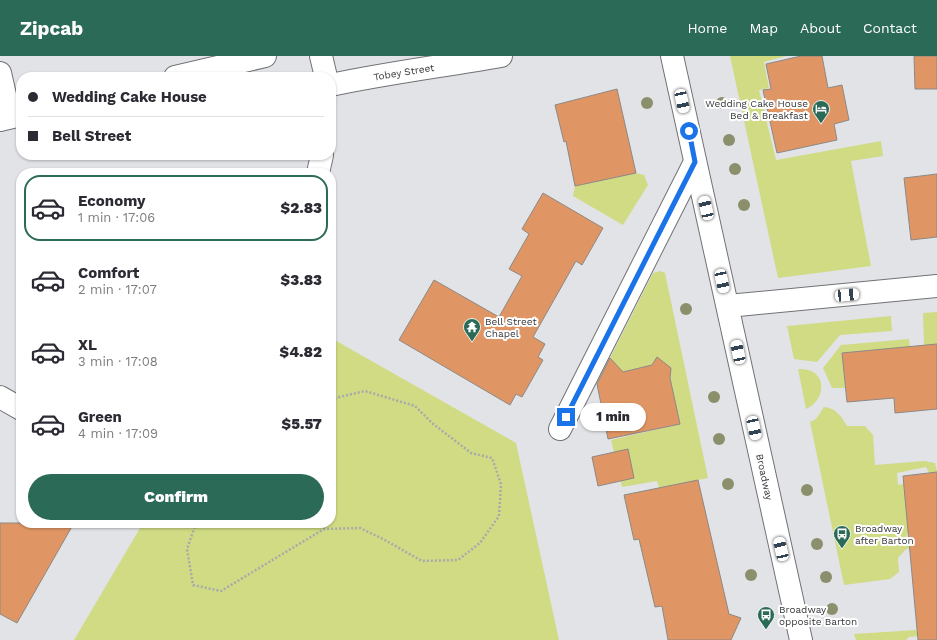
<!DOCTYPE html>
<html lang="en">
<head>
<meta charset="utf-8">
<style>
  body { margin:0; font-family:"Work Sans",sans-serif; background:#f2f2f3; color:#2b2b33; height:100vh; display:flex; flex-direction:column; font-size:15px; white-space:nowrap }
  * { box-sizing:border-box; margin:0 }
  p { font-size:13px; color:#7c7c81 }
  .icon { flex:none; width:22px; height:22px; fill:none; stroke:currentColor; stroke-width:2; stroke-linecap:round; stroke-linejoin:round }
  .map { position:relative; flex:1; overflow:hidden }
  .panel { position:absolute; left:16px; top:112px; width:320px; height:360px; display:flex; flex-direction:column; background:#fff; border-radius:16px; box-shadow:0 1px 3px #0004 }
  .panel>* { flex:none }
  .guide { position:absolute; left:16px; top:16px; width:320px; height:88px; border-radius:16px; box-shadow:0 1px 3px #0004; display:grid; align-content:center; height:88px; padding:0 12px; background:#fff }
  .end { position:absolute; width:18px; height:18px; margin:-9px; border:5px solid #1a73e8; background:#fff; box-shadow:0 0 0 2px #fff }
  .from { border-radius:50% }
  .bubble { position:absolute; height:28px; border-radius:14px; background:#fff; box-shadow:0 1px 3px #0004; font-size:13px; font-weight:800; line-height:28px; text-align:center }
  .car { position:absolute; width:12px; height:24px; margin:-12px -6px; border-radius:5px; box-shadow:0 0 3px 1px #0007; background:linear-gradient(#fff 24%,#345 0 40%,#fff 0 76%,#345 0 86%,#fff 0) }
  .guide b { display:flex; align-items:center; gap:14px; height:38px; font-size:15px }
  .guide b+b { border-top:1px solid #e1e1e2 }
  .guide i { width:10px; height:10px; background:#2b2b33 }
  ul { padding:7px 0 0; list-style:none }
  li { display:flex; align-items:center; gap:12px; height:66px; margin:0 8px 6px; padding:0 4px; border:2px solid transparent; border-radius:16px }
  li div { flex:1 }
  li b { display:block; font-size:15px }
  li em { font-style:normal; font-weight:800 }
  li.on { border-color:#2b6a57 }
  li>.icon { width:36px; height:36px; stroke-width:1.5 }
  .cta { display:flex; gap:8px; margin-top:auto; padding:8px 12px }
  .cta a { flex:1; height:46px; border-radius:24px; background:#2b6a57; color:#fff; font-size:16px; font-weight:800; line-height:46px; text-align:center }
  header { display:flex; align-items:center; gap:24px; box-sizing:border-box; height:56px; padding:0 20px; background:#2b6a57; color:#fff }
  header strong { font-size:19px }
  nav { display:flex; gap:22px; margin-inline-start:auto; font-size:14px }
  .map>svg:first-child { display:block }
  .green { fill:#d0db84 }
  .building { fill:#e09664; stroke:#8c8886 }
  .lines { fill:none; stroke-linecap:round; stroke-linejoin:round }
  .minor-casing { stroke:#717276; stroke-width:24 }
  .tertiary-casing { stroke:#717276; stroke-width:24 }
  .secondary-casing { stroke:#717276; stroke-width:24 }
  .path { stroke:#a8a9ac; stroke-width:2.5; stroke-dasharray:2 2; stroke-linecap:butt }
  .minor { stroke:#fff; stroke-width:22 }
  .tertiary { stroke:#fff; stroke-width:22 }
  .secondary { stroke:#fff; stroke-width:22 }
  .tree { fill:#8c8f6b }
  .route { stroke:#1a73e8; stroke-width:5 }
  .labels { text-anchor:middle; dominant-baseline:central; stroke-width:4; stroke-linejoin:round; paint-order:stroke }
  .street-label { font-size:10px; fill:#37383a; stroke:#fff }
  .poi-label { font-size:10px; fill:#37383a; stroke:#fff; text-anchor:start }
</style>
</head>
<body>
<header>
<strong>Zipcab</strong>
<nav><a>Home</a><a>Map</a><a>About</a><a>Contact</a></nav>
</header>
<div class="map">
<svg width="937" height="584" viewBox="0 0 937 584">
  <rect width="100%" height="100%" fill="#e2e3e7"/>
  <path class="green" d="M730,0H786L764,6L769,32L759,34L776,104L881,85L883,100L851,105L871,210L778,222Z
    M636,117L644,119L648,129L623,169L573,140L575,130Z
    M660,215L665,217L708,422L659,432L657,425L622,431L611,384L680,368L670,322L671,312L657,302L652,309L623,316L605,312L653,217Z
    M937,256V288L924,290L923,257Z
    M891,260L892,275L840,279L817,306L794,303L787,270Z
    M331,282L516,387L559,584H74L143,467H331Z
    M909,283L910,291L842,297L845,332H832L823,312L841,289Z
    M798,313C801,313 805,313 808,314C828,319 824,346 806,353Z
    M824,351C836,352 841,360 847,370H865L873,379L875,409L924,405L935,407L937,416L929,417L926,411L897,417L898,429L904,428L909,474L905,484L937,482V490L906,493L898,502L899,516L890,523L844,529L810,366L816,363Z
    M916,574L919,580L909,581L906,584H856L854,578Z"/>
  <path class="building" d="M801,0H822L828,32L842,29L849,64L834,68L837,84L777,97L763,34L771,33L766,8Z
    M914,0H937V33H915Z
    M617,33L636,117L575,130L566,85L564,86L555,49Z
    M937,118V181L911,184L904,122Z
    M543,137L603,172L582,209L576,205L533,281L545,288L538,301L543,304L522,341L516,338L510,349L399,284L434,224L499,261L522,220L509,213L529,178L522,173Z
    M937,288V353L895,357L894,342L847,346L842,297Z
    M657,301L671,312L670,322L680,368L608,383L597,328L610,302L623,316L652,309Z
    M628,393L634,422L598,430L592,401Z
    M937,416V584H918L903,420Z
    M698,424L729,558L741,562L731,584H668L662,550L655,551L639,483L634,484L624,439Z
    M0,467H74L17,567L0,558Z"/>
  <g class="lines">
    <defs>
      <path id="minor" d="M321,0L326,21
        M0,17L10,61
        M318,117L322,99
        M728,250L937,230
        M0,341L21,353
        M560,373L695,106"/>
      <g id="tertiary">
        <path d="M175,21L265,0"/>
        <path id="s1" d="M331,29C387,17 444,10 501,0"/>
        <path d="M0,64L21,59"/>
      </g>
      <g id="secondary">
        <path id="s2" d="M672,0L801,584"/>
      </g>
    </defs>
    <use href="#minor" class="minor-casing"/>
    <use href="#tertiary" class="tertiary-casing"/>
    <use href="#secondary" class="secondary-casing"/>
    <path class="path" d="M196,467L187,493L193,529L221,535L324,473L360,472L383,483L422,505L458,504L480,487L499,460L501,428L492,402L471,397L432,367L415,350L365,335L331,343"/>
    <use href="#minor" class="minor"/>
    <use href="#tertiary" class="tertiary"/>
    <use href="#secondary" class="secondary"/>
  </g>
  <g class="tree">
    <circle cx="647" cy="47" r="6"/>
    <circle cx="722" cy="47" r="6"/>
    <circle cx="729" cy="84" r="6"/>
    <circle cx="735" cy="113" r="6"/>
    <circle cx="744" cy="149" r="6"/>
    <circle cx="686" cy="253" r="6"/>
    <circle cx="714" cy="341" r="6"/>
    <circle cx="719" cy="383" r="6"/>
    <circle cx="728" cy="428" r="6"/>
    <circle cx="807" cy="434" r="6"/>
    <circle cx="817" cy="488" r="6"/>
    <circle cx="751" cy="519" r="6"/>
    <circle cx="826" cy="521" r="6"/>
    <circle cx="832" cy="553" r="6"/>
  </g>
  <g class="lines">
    <path class="route" d="M566,361L695,106L689,75"/>
  </g>
  <defs>
    <symbol id="hotel-pin" viewBox="-11 -11 22 30"><path d="M0 17L-7.5 6A9.5 9.5 0 1 1 7.5 6Z" fill="#2b6a57" stroke="#fff"/><path d="M-6-4.5h1.5V1H6V5H4.5V3h-9V5H-6ZM-4 0a1.8 1.8 0 1 1 3.6 0ZM.5 0V-2.5h3Q6-2.5 6 0Z" fill="#fff"/></symbol>
    <symbol id="temple-pin" viewBox="-11 -11 22 30"><path d="M0 17L-7.5 6A9.5 9.5 0 1 1 7.5 6Z" fill="#2b6a57" stroke="#fff"/><path d="M0-6L5-2H3V0L6.5 2.5H4V6H1.5V3h-3V6H-4V2.5H-6.5L-3 0V-2H-5Z" fill="#fff"/></symbol>
    <symbol id="bus-pin" viewBox="-11 -11 22 30"><path d="M0 17L-7.5 6A9.5 9.5 0 1 1 7.5 6Z" fill="#2b6a57" stroke="#fff"/><path d="M-5-6H5V4H4V6H2V4H-2V6H-4V4H-5ZM-3.5-4V0h7V-4ZM-3.5 1.2v1.5H-2V1.2ZM2 1.2v1.5H3.5V1.2Z" fill="#fff"/></symbol>
  </defs>
  <g fill-rule="evenodd">
    <use href="#hotel-pin" x="811" y="43" width="20" height="27"/>
    <use href="#temple-pin" x="462" y="261" width="20" height="27"/>
    <use href="#bus-pin" x="832" y="468" width="20" height="27"/>
    <use href="#bus-pin" x="756" y="549" width="20" height="27"/>
  </g>
  <g class="labels">
    <g class="street-label">
      <text stroke="none"><textPath href="#s1" startOffset="74">Tobey Street</textPath></text>
      <text stroke="none"><textPath href="#s2" startOffset="431">Broadway</textPath></text>
    </g>
    <g class="poi-label">
      <text x="808" y="47" text-anchor="end">Wedding Cake House<tspan x="808" dy="12">Bed &amp; Breakfast</tspan></text>
      <text x="485" y="265">Bell Street<tspan x="485" dy="12">Chapel</tspan></text>
      <text x="855" y="472">Broadway<tspan x="855" dy="12">after Barton</tspan></text>
      <text x="779" y="553">Broadway<tspan x="779" dy="12">opposite Barton</tspan></text>
    </g>
  </g>
</svg>
<i class="end from" style="left:689px;top:75px"></i>
<i class="end" style="left:566px;top:361px"></i>
<div class="bubble" style="left:580px;top:347px;width:66px">1 min</div>
<i class="car" style="left:682px;top:45px;rotate:168deg"></i>
<i class="car" style="left:706px;top:152px;rotate:347deg"></i>
<i class="car" style="left:722px;top:225px;rotate:168deg"></i>
<i class="car" style="left:847px;top:239px;rotate:85deg"></i>
<i class="car" style="left:738px;top:296px;rotate:348deg"></i>
<i class="car" style="left:754px;top:372px;rotate:168deg"></i>
<i class="car" style="left:781px;top:493px;rotate:347deg"></i>
<div class="guide">
<b><i class="from"></i>Wedding Cake House</b>
<b><i></i>Bell Street</b>
</div>
<section class="panel">
<ul>
<li class="on"><svg class="icon" aria-label="car" viewBox="0 0 24 24"><path d="M5 17H2v-5l4-1 3-4h7l3 4 3 1v5h-3M9 17h6M6 11h13"/><circle cx="7" cy="17" r="2"/><circle cx="17" cy="17" r="2"/></svg><div><b>Economy</b><p>1 min · 17:06</p></div><em>$2.83</em></li>
<li><svg class="icon" aria-label="car" viewBox="0 0 24 24"><path d="M5 17H2v-5l4-1 3-4h7l3 4 3 1v5h-3M9 17h6M6 11h13"/><circle cx="7" cy="17" r="2"/><circle cx="17" cy="17" r="2"/></svg><div><b>Comfort</b><p>2 min · 17:07</p></div><em>$3.83</em></li>
<li><svg class="icon" aria-label="car" viewBox="0 0 24 24"><path d="M5 17H2v-5l4-1 3-4h7l3 4 3 1v5h-3M9 17h6M6 11h13"/><circle cx="7" cy="17" r="2"/><circle cx="17" cy="17" r="2"/></svg><div><b>XL</b><p>3 min · 17:08</p></div><em>$4.82</em></li>
<li><svg class="icon" aria-label="car" viewBox="0 0 24 24"><path d="M5 17H2v-5l4-1 3-4h7l3 4 3 1v5h-3M9 17h6M6 11h13"/><circle cx="7" cy="17" r="2"/><circle cx="17" cy="17" r="2"/></svg><div><b>Green</b><p>4 min · 17:09</p></div><em>$5.57</em></li>
</ul>
<div class="cta"><a>Confirm</a></div>
</section>
</div>
</body>
</html>
